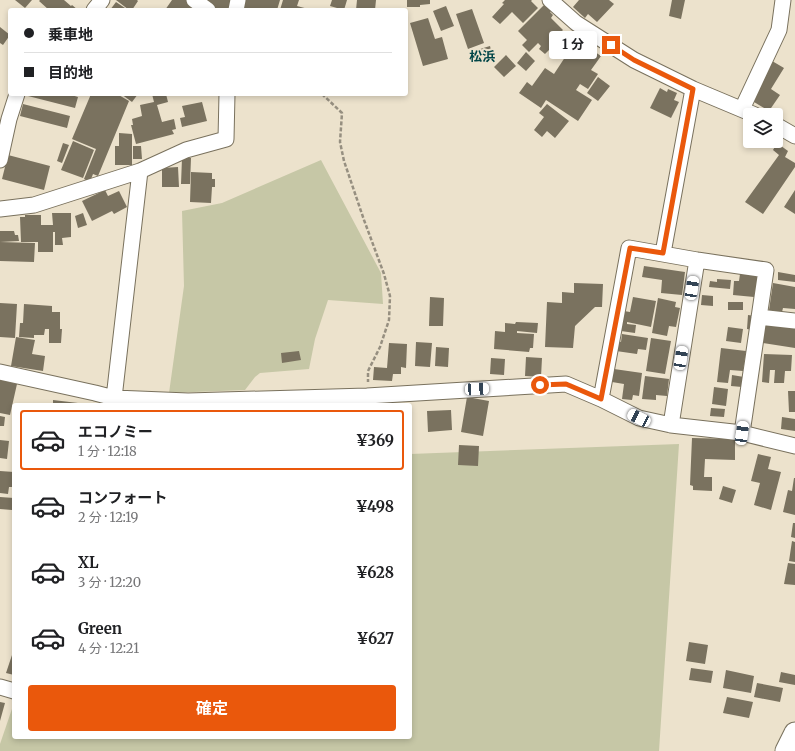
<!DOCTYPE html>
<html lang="ja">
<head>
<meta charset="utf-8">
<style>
  body { margin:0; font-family:Merriweather,"Noto Sans JP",serif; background:#f2f2f2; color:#202124; height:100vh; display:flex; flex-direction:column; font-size:15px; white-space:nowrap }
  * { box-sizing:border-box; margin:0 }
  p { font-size:13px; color:#757577 }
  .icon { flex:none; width:22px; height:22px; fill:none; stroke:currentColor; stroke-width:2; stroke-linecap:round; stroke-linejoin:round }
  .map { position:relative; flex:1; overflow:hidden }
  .sheet { position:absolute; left:12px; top:403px; width:400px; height:336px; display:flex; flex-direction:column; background:#fff; border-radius:4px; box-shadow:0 2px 6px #0003 }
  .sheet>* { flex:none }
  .guide { position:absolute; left:8px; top:8px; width:400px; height:88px; border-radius:4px; box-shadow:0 2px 6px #0003; display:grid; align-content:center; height:88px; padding:0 16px; background:#fff }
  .tools { position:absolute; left:743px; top:108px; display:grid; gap:8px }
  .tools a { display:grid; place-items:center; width:40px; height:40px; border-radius:4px; background:#fff; box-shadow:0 2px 6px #0003; font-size:20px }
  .end { position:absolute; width:18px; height:18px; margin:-9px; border:5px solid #ea580c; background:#fff; box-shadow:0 0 0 2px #fff }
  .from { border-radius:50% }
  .bubble { position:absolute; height:28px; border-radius:4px; background:#fff; box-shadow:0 2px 6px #0003; font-size:13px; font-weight:700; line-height:28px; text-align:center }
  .car { position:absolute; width:12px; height:24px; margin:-12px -6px; border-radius:5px; box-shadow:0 0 3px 1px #0007; background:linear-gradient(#fff 24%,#345 0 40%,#fff 0 76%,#345 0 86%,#fff 0) }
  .guide b { display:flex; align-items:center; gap:14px; height:38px; font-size:15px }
  .guide b+b { border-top:1px solid #e0e0e0 }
  .guide i { width:10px; height:10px; background:#202124 }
  ul { padding:7px 0 0; list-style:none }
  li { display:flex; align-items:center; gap:12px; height:60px; margin:0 8px 6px; padding:0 8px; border:2px solid transparent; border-radius:4px }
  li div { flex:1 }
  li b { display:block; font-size:15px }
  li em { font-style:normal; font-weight:700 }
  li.current { border-color:#ea580c }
  li>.icon { width:36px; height:36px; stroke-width:1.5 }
  .action { display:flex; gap:8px; margin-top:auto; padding:8px 16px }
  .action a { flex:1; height:46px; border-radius:4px; background:#ea580c; color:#fff; font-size:16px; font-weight:700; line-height:46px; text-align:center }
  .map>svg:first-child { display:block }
  .green { fill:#c6c7a6 }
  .building { fill:#7a725f }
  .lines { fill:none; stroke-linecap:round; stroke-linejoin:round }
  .minor-casing { stroke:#79715d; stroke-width:17 }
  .secondary-casing { stroke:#79715d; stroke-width:23 }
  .path { stroke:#968f80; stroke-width:2.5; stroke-dasharray:4 2; stroke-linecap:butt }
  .minor { stroke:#fff; stroke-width:15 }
  .secondary { stroke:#fff; stroke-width:21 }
  .route { stroke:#ea580c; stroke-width:5 }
  .labels { text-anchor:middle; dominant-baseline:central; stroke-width:4; stroke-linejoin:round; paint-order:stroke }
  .quarter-label { font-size:13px; font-weight:bold; fill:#004547; stroke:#ece2cc }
</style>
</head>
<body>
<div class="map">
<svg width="795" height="751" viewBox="0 0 795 751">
  <rect width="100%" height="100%" fill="#ece2cc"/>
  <path class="green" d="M321,160L381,273L383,304L328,300L315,339L309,369L260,373L255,377L245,390L169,393L184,286L182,211L222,203Z
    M679,444L659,751H0V744L14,703V737H410V454Z"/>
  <path class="building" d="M15,0H32L25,8Z
    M40,0H64L71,6L72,5L78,10H49L39,1Z
    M116,0H137L138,1L132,10H129Z
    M172,0H189L197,10H165Z
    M201,0H234L229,10H217Z
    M243,0H280L277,10H241Z
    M283,0H299L297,6L312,10H280Z
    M332,0H347L344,10L330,6Z
    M357,0H376L375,10H356Z
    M407,0H430V4L420,5V7H407Z
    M505,0H532L531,1L538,8L523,23L512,12L500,24L492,17L504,4L502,3Z
    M579,0H609L614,4L597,22L588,14L585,18L573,7Z
    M672,0H685L681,19L669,16Z
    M116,2L128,10H99L103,5L110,10Z
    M546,3L552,10L550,12L553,15L551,18L563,30L562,31L565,34L545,54L539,49L541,46L538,43L529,52L522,45L527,40L518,31Z
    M446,6L454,26L441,31L433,11Z
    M472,9L484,43L468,49L456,14Z
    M428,18L435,39L442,37L448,59L423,66L410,23Z
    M0,27L10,35L3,45L0,43Z
    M575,42L587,50L589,48L601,56L591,70L598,74L588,89L580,84L576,90L592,100L578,121L546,100L541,108L519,93L527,82L532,86L545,68L554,74Z
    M490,46L492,54L473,60L470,52Z
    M526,52L535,61L526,71L517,63Z
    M506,55L516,66L504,77L494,67Z
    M767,58L784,68L771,89L780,95L769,111L749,99Z
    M598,77L610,86L598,101L587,93Z
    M660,88L667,92L668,89L677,93L674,100L679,102L671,118L650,108Z
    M29,94H68L78,97L75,108L28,96Z
    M91,94H117L129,101L98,176L93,174L90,182L84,179L96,149L72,139Z
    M121,94H138L132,102Z
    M152,94H166L168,102L157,105L162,122L174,119L176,129L172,130L174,134L136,144L131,125H133L132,119L142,116L140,105L154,102Z
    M202,102L207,121L182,127L180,118L185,117L182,106Z
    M23,104L70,116L67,128L20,116Z
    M547,104L569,121L555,138L547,131L542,137L534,130L544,117L539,113Z
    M119,133L132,134V165H115V146H119Z
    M73,141L94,150L83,178L61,170Z
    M63,143L69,145L62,163L57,161Z
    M777,143L788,151L785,157L795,163V167L763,214L745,202L779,155L773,150Z
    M133,146H141L142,159H133Z
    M8,155L50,166L44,190L2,179Z
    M182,158H191L190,184H181Z
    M178,167L179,187H162V168Z
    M191,172L212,173V179H215V187H212L211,203L190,202Z
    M105,190L108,196L119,191L127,207L114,214L112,211L92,221L82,201Z
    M795,190V214L784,207Z
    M52,213H71V237L62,238L63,245H55V232H53V252H38V242H21L20,217H25V215H41V225H53Z
    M83,213L87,225L78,228L75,216Z
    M0,231H14L15,235H18L19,241L0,242Z
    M0,242L35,243L34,262L0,261Z
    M644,266L685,272L682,295L661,293L662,280L642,277Z
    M778,272L795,275V282L778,280Z
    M740,274L760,276L759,292L755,291L754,297L733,295L734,281H739Z
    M717,279L731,280L730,289L709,287L710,281L717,282Z
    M574,283L603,284L602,307H595L575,326L573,348L545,347L547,302L562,303V292L574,293Z
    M773,283L795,287V309L783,308L782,312L769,310Z
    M702,295L713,296V306L701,305Z
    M430,297L444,298L443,326H429Z
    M633,297L656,301L651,327L627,322V324L636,325L635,333L621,331L624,311L630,312Z
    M658,298L676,302L675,307L680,308L676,327L669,326L667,336L652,333Z
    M728,302H743V310H728Z
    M0,303L17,304L15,338L0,337Z
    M24,304L52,306V312H60V329H62L61,343H49V329H45L44,335H34V338L19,337L20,323H23Z
    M748,315L755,316L753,330L747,329Z
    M516,322L538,323L537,333L517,331V333L534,334L533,348H530L529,352L494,349L495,331L505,332V323L515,324Z
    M766,322L795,326V348L763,343Z
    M728,327L743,329L741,343L726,341Z
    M622,334L648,338L646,350L638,349L637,354L616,351L618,341L621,342Z
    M16,337L35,340L32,354L45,356L43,371L11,366Z
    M651,338L671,341L665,374L646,371Z
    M416,342L432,343L430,367L415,366Z
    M389,343L407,344L406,368L401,367V374H393L392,381L373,380L374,367L387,368Z
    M436,347L449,348L448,367L435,366Z
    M721,348L746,351L743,371L730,370L728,383L717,382Z
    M299,351L301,360L282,363L281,353Z
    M764,354L792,355L791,371H785L784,383H774L775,370H770L769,383L762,382Z
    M526,357L542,358L541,377L525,376Z
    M491,358L505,359L504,375L490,374Z
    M614,369L642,373L639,396L633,395L632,400L622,399L624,384L612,382Z
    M732,375L744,377L742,387L731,386Z
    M645,376L669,379L667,396L656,395V400L642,399Z
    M0,380L17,384L10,415L0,413Z
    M714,387L728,389L726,406L712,404Z
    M788,391H795V412H789Z
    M467,397L489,401L483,436L461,432Z
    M53,400L78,403L77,405H53Z
    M711,408L725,409L724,417L710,416Z
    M451,410L452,430L428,432L427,411Z
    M0,416L5,417L4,426H0Z
    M782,417L795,419V431L781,429Z
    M692,438L735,439V460L705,459L704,477H712V491L693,490V486L690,485Z
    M0,440L9,441L7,459L0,458Z
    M459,445L479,446L478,466L458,465Z
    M758,454L771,457L768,469L781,472L771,510L754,505L760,483L751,481Z
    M0,471L14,472V487H9L8,494L0,493Z
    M794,478H795V515L783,512L788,490L792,491Z
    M723,486L736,490L732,503L719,499Z
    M0,497L14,498L12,510L0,509Z
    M793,523H795V538L791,537Z
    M792,541L795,542V562L789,561Z
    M788,563L795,564V585L784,584Z
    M689,642L708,645L705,664L686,661Z
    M14,649V675L6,673Z
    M691,668L713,671L711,683L689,680Z
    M726,670L754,676L751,693L723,688Z
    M781,672L795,675V685L779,682Z
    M757,683L783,688L780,702L754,697Z
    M727,697L753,702L749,718L723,713Z
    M0,702L5,703L0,721Z"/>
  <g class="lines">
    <defs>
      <path id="minor" d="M194,0L208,10
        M550,0L576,23L634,60L693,89L755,115
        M94,10L102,0
        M236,10L238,0
        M742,109L779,30L783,0
        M776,125L795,136
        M0,160L9,119L17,94
        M140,171L186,150L226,139L227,94
        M0,209L34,205L140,171L114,398
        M663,253L693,89
        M759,317L795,321
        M0,372L95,393L114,398L188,401L367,396L566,384L601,399L639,418L671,425L742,433L795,446
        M601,399L629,248L697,260L766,270L742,433
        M671,425L697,260
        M0,687L14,691"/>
      <path id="secondary" d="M786,751L795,733"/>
    </defs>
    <use href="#minor" class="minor-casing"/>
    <use href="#secondary" class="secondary-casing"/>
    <path class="path" d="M322,94L342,113L340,142L344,161L364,220L384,274L390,296L389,320L380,347L368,371V382"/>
    <use href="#minor" class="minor"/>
    <use href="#secondary" class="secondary"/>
  </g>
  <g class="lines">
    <path class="route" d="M540,385L566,384L601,399L630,248L663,253L693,89L634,60L611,45"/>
  </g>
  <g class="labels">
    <g class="quarter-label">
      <text x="482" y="56">松浜</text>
    </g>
  </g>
</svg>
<div class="tools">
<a><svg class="icon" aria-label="layers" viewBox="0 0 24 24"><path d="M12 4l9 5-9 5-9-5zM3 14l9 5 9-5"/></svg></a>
</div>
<i class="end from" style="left:540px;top:385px"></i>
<i class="end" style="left:611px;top:45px"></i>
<div class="bubble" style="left:549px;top:31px;width:48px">1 分</div>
<i class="car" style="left:692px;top:288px;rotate:9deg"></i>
<i class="car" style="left:681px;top:358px;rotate:9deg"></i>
<i class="car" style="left:477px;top:389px;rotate:87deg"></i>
<i class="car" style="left:639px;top:418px;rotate:297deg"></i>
<i class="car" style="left:742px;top:433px;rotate:8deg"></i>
<div class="guide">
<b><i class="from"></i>乗車地</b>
<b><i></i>目的地</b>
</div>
<section class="sheet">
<ul>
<li class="current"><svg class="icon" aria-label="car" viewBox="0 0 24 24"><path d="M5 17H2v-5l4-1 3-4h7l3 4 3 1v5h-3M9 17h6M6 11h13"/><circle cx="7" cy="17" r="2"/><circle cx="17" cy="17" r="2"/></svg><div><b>エコノミー</b><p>1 分 · 12:18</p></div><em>¥369</em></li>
<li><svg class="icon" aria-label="car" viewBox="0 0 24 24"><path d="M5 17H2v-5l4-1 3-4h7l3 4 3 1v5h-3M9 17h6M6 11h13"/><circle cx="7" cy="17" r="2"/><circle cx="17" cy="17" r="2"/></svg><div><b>コンフォート</b><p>2 分 · 12:19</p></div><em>¥498</em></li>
<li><svg class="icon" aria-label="car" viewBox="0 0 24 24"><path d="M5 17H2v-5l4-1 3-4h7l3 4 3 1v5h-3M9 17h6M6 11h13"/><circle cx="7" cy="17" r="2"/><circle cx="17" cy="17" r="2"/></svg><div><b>XL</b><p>3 分 · 12:20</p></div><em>¥628</em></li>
<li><svg class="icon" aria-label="car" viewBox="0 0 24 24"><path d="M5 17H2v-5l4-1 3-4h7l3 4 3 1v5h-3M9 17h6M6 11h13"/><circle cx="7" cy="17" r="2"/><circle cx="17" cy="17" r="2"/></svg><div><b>Green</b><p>4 分 · 12:21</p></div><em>¥627</em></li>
</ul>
<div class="action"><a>確定</a></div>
</section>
</div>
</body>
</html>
